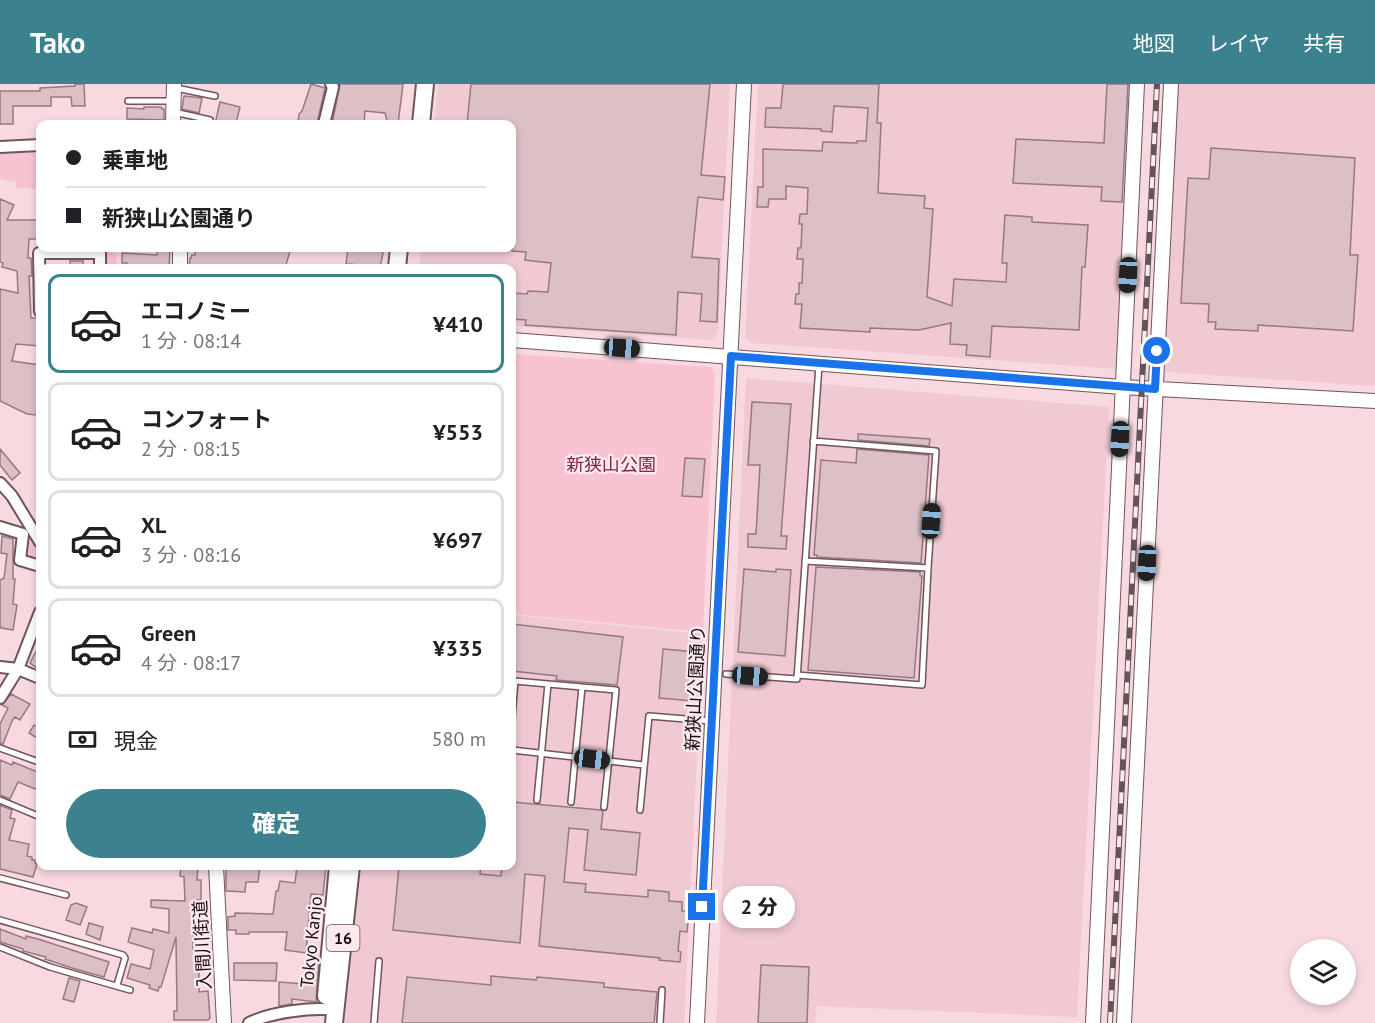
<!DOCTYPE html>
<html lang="ja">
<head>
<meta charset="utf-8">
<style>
  body { margin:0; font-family:"PT Sans","Noto Sans JP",sans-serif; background:#f6f6f6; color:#202124; height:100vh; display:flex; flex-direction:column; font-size:22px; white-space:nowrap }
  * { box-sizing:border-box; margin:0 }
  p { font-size:20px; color:#757577 }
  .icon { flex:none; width:33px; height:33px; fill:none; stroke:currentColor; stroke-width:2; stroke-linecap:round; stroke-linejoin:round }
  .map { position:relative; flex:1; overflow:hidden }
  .drawer { position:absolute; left:36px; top:180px; width:480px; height:606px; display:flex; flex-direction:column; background:#fff; border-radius:12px; box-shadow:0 3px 9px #0003 }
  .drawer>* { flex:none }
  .banner { position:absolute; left:36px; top:36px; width:480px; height:132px; border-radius:12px; box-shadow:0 3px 9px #0003; display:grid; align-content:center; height:132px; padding:0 30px; background:#fff }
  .controls { position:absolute; left:1290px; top:855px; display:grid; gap:12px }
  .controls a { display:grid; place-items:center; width:66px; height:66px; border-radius:50%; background:#fff; box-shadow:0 3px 9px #0003; font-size:30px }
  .end { position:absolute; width:27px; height:27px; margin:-14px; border:8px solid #1a73e8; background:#fff; box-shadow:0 0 0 3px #fff }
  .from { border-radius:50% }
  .bubble { position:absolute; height:42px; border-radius:21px; background:#fff; box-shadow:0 3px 9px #0003; font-size:20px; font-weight:800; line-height:42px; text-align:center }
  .car { position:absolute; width:18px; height:36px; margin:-18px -9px; border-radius:8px; box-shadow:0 0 4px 2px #0007; background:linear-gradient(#222 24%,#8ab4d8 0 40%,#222 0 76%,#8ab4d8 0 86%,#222 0) }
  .banner b { display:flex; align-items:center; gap:21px; height:57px; font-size:22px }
  .banner b+b { border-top:2px solid #e0e0e0 }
  .banner i { width:15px; height:15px; background:#202124 }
  ul { padding:10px 0 0; list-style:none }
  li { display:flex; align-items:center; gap:18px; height:99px; margin:0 12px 9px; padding:0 18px; border:3px solid #e0e0e0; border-radius:12px }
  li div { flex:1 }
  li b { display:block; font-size:22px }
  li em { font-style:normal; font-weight:800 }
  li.current { border-color:#3c818e }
  li>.icon { width:54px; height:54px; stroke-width:1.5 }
  .pay { display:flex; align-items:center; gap:15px; height:66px; padding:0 30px; font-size:22px }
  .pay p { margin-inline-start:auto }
  .cta { display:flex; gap:12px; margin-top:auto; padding:12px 30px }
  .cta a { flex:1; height:69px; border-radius:36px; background:#3c818e; color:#fff; font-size:24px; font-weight:800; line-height:69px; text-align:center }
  header { display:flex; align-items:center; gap:36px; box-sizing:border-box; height:84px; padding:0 30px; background:#3c818e; color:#fff }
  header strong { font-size:28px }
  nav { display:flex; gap:33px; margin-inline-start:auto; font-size:21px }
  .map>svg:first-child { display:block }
  .built { fill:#f0c9d2 }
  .green { fill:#f8c3d0 }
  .building { fill:#ddbfc6; stroke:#967a81; stroke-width:1.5 }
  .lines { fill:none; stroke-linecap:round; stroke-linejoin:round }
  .service-casing { stroke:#6f555c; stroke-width:8 }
  .minor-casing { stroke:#6f555c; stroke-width:14 }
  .tertiary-casing { stroke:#6f555c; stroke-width:16 }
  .trunk-casing { stroke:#6f555c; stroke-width:20 }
  .service { stroke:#fff; stroke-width:5 }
  .minor { stroke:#fff; stroke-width:10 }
  .tertiary { stroke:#fff; stroke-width:14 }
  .trunk { stroke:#fff; stroke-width:16 }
  .rail-casing { stroke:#655457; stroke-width:6 }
  .rail { stroke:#fdeaee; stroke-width:4; stroke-dasharray:11; stroke-linecap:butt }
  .route { stroke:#1a73e8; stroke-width:8 }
  .labels { text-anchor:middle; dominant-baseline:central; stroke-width:4.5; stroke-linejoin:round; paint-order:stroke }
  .shield { fill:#fdeaee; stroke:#5d5053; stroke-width:1.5 }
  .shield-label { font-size:16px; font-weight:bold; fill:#180e10 }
  .park-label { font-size:18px; fill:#7e2344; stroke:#fdeaee }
  .street-label { font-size:18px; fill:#180e10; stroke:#fdeaee }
</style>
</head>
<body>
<header>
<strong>Tako</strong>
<nav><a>地図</a><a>レイヤ</a><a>共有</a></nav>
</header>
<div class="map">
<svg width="1375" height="939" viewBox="0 0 1375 939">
  <rect width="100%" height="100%" fill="#f8d9e0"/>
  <path class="built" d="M438,0H730L718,249L711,256L512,242V184H419L421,164H512V40H434Z
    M758,0H1131L1117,285L750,259L745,254Z
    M1178,0H1375V302L1164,288Z
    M746,294L1109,323L1077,933L817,922L815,939H716Z
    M512,531L703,550L684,939H345L360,782H512Z"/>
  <path class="green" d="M40,66V105L16,104L15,88V98L0,95V71L14,67Z
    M104,169H116L117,184H104Z
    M512,270L710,283L715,290L703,548L512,530Z
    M27,449L40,463V479L29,474L24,469Z"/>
  <path class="building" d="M75,0H84L85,22H72L71,13H51V22H13V40H0V7H40V4L75,2Z
    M311,0L325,4L317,40H298L299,30L302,27Z
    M340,0H403L398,40H388L385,29L365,27L364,40H332Z
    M471,0H710L701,91L725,93L723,116L698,113L692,173L719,175L717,238L700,237L702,210L678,208L676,251L525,241L526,236L512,235V209L527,210L528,207L548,208L551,179L525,176L526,168L512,167V40H467Z
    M783,0H879L877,39H881L878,109L925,112L924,124L933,125L927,213L952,222L954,195L1006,198L1007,179H1002L1005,131L1032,133V138L1088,141L1085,183H1082L1079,246L992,242L990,273L966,271L967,261L950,260L951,239L919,246L870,244V248L800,244L802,220H795L796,210H799V199H802L803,175H797L798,164H801L802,140H799L800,130H807L808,104L786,102V115H769L768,123H757L758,103H763V65L822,67L823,58L857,59V57H866L868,24L834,22L832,48L821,47V45L765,43L766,24H781Z
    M1107,0H1128L1122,118L1101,117L1102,103L1013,99L1016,55L1104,59Z
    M184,12L202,14L199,29L182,25Z
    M220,18L240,23L236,39L215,40Z
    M144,23H161L162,25H164V36L127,35V24L144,25Z
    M1211,64L1355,74L1350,171H1358L1353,247L1258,241V247L1215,245L1216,238H1208L1209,220L1181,219L1188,94L1209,95Z
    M0,115L14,121L7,136H40V155H29L28,174H31L32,192H29L31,234H40V262L16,260L12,277L40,281L37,331L27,330L0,317V205L18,209L17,187L2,183L3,179L0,178Z
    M157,164H170L169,184L127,183V179H122V169L157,171Z
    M195,164H291L285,184H226L214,181V183H210L209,184H189L190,174H191L192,171H195Z
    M348,164H384L380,184H361V181L346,180Z
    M70,177H83V184H70Z
    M752,318L791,320L781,452H787L786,465L748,463V450H756L760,381H748Z
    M858,350L930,355L929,362L858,356Z
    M0,365L20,389L12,396L0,381Z
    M857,365L929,371L921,479L817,473V471H814L821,376L856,379Z
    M685,374L705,375L702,413L682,412Z
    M2,452L13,455V495H15L13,520L17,521L13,546L1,544L0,542V496L4,494L7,470L1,469Z
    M816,483L920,488V492H922L914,594L808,586Z
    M744,485L776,488V485L791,486L785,572L738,568Z
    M512,540L623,553L617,601L556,596L557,592L512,587Z
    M40,560V586L30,579Z
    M663,565L697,568L693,617L659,614Z
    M11,610L30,620L20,636L15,633L12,637L3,660L0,659V640L8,624L2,621Z
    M34,641L40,645V656L29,649Z
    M0,676L12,681L13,678L40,689V707L18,698L10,715L0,711Z
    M512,718L601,726L603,728L601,745L640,749L636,791L584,786L588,746L569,744L564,798L586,800L585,808L648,813V806L669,808V817L682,818V827H689L687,848L680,847L678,867L681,868L680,878L659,876L660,874L539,862L545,792L525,790L520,859L393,846L399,782H481L480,790L501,792L502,782H512Z
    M0,721L12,726L10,734L15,735L9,756L29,760L27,772L32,773V776H35V779L37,780L33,793L0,785Z
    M181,782H198L197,796H201V816H193V866L206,865L208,880L199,881V908L208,907L210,934L208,936H174V927H177L176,853L161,903H159L158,907L149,904L150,901L127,894L131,880L150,885L154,866L128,858L132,844L152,849L153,845L169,849V825L151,823V816L185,817L184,793L180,792Z
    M226,782H260L258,798H246L245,808L226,807Z
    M297,782H326L323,811L311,810L306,869L285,866L287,848H249V850H236V846H228V833L235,832V829L273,830L276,807H278L280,797L295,799Z
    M76,819L87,823L80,841L66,836L71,821Z
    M89,839L103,843L100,856L86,850Z
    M0,845L26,855V852L38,855L109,878L104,893L72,884L45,875L46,873L23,867V865L0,858Z
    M308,874L318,876L319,878L316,918L292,915V920L279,922V898L305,900Z
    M234,879H277L276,897L234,896Z
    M761,881L809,883L807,939H758Z
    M491,892L536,896L537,893L604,899V903L657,908L654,939H402L407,893L491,901Z
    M69,894L80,897L74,918L63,915Z"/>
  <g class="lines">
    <defs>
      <path id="service" d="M176,4L215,12
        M128,17H172
        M174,28L210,36
        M805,477L928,484L936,367L813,357
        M726,590L797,595L819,281
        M797,591L922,601L928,484
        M515,597L548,600L537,716
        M548,600L616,606L604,723
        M512,634L515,597H513
        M0,664L36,677
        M512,666L644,681
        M0,716L38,732
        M571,718L582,603
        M640,726L649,632L710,637
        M0,794L66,811
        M0,836L123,871L125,874L117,901
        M0,863L50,883L130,906
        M374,939L379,877
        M660,939L662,906"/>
      <path id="minor" d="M324,40L333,3L331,0
        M0,63L40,61
        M40,227L39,169H100V184
        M0,399L12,412L40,458
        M0,443L23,450L20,476L40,482
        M0,583L18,585L40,594
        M0,614L18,585L40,528
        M249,939C271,928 312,923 336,926"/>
      <path id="tertiary" d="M173,40L174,0
        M180,184V164
        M512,256L1122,303L1375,317
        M216,782L224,939
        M697,939L744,0
        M1093,939L1137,0
        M1124,939L1171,0"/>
      <path id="trunk" d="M421,40L425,0
        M397,184L399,164
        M326,912L338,782
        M334,939L351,782"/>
    </defs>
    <use href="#service" class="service-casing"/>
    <use href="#minor" class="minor-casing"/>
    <use href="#tertiary" class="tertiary-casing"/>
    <use href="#trunk" class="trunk-casing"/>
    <use href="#service" class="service"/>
    <use href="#minor" class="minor"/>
    <use href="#tertiary" class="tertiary"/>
    <use href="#trunk" class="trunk"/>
    <defs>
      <path id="rail" d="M1110,939L1157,0"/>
    </defs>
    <use href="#rail" class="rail-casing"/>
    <use href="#rail" class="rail"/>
  </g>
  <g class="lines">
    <path class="route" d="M702,823L731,272L1155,305L1157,267"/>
  </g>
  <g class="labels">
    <rect class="shield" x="326.5" y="841" width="33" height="26" rx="4.5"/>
    <g class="shield-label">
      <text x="343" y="854">16</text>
    </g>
    <g class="park-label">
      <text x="611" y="380">新狭山公園</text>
    </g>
    <g class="street-label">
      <text transform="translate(695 604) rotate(-87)">新狭山公園通り</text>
      <text transform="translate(311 858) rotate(-84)">Tokyo Kanjo</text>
      <text transform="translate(202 861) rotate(-93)">入間川街道</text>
    </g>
  </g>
</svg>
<div class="controls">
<a><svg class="icon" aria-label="layers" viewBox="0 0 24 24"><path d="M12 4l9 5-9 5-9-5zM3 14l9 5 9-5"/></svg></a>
</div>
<i class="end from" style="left:1157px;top:267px"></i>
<i class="end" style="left:702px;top:823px"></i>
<div class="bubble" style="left:723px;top:802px;width:72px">2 分</div>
<i class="car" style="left:1128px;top:191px;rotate:183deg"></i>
<i class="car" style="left:622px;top:264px;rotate:94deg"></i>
<i class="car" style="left:1120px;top:355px;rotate:183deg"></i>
<i class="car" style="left:931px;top:437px;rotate:4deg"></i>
<i class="car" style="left:1147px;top:479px;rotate:183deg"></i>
<i class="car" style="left:750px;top:592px;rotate:94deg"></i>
<i class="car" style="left:592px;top:675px;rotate:97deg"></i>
<div class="banner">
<b><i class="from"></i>乗車地</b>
<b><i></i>新狭山公園通り</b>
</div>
<section class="drawer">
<ul>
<li class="current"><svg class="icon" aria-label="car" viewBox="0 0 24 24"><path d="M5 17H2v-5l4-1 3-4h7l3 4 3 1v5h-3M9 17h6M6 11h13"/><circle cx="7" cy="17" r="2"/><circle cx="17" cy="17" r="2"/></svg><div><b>エコノミー</b><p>1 分 · 08:14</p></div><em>¥410</em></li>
<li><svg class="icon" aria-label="car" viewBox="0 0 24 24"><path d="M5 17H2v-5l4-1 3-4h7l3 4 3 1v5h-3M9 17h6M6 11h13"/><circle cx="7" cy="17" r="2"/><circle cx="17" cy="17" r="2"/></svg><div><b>コンフォート</b><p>2 分 · 08:15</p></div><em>¥553</em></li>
<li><svg class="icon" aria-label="car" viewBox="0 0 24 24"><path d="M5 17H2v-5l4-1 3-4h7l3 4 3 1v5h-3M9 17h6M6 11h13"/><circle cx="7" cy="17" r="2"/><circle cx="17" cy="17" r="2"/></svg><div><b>XL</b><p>3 分 · 08:16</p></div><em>¥697</em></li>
<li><svg class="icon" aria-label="car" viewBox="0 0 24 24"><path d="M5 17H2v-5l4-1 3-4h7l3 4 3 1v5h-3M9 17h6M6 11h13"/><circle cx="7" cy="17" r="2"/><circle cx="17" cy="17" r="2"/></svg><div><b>Green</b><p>4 分 · 08:17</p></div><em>¥335</em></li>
</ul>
<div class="pay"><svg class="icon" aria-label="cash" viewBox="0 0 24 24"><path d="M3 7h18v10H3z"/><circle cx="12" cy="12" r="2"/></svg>現金<p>580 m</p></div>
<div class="cta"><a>確定</a></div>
</section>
</div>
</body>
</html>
